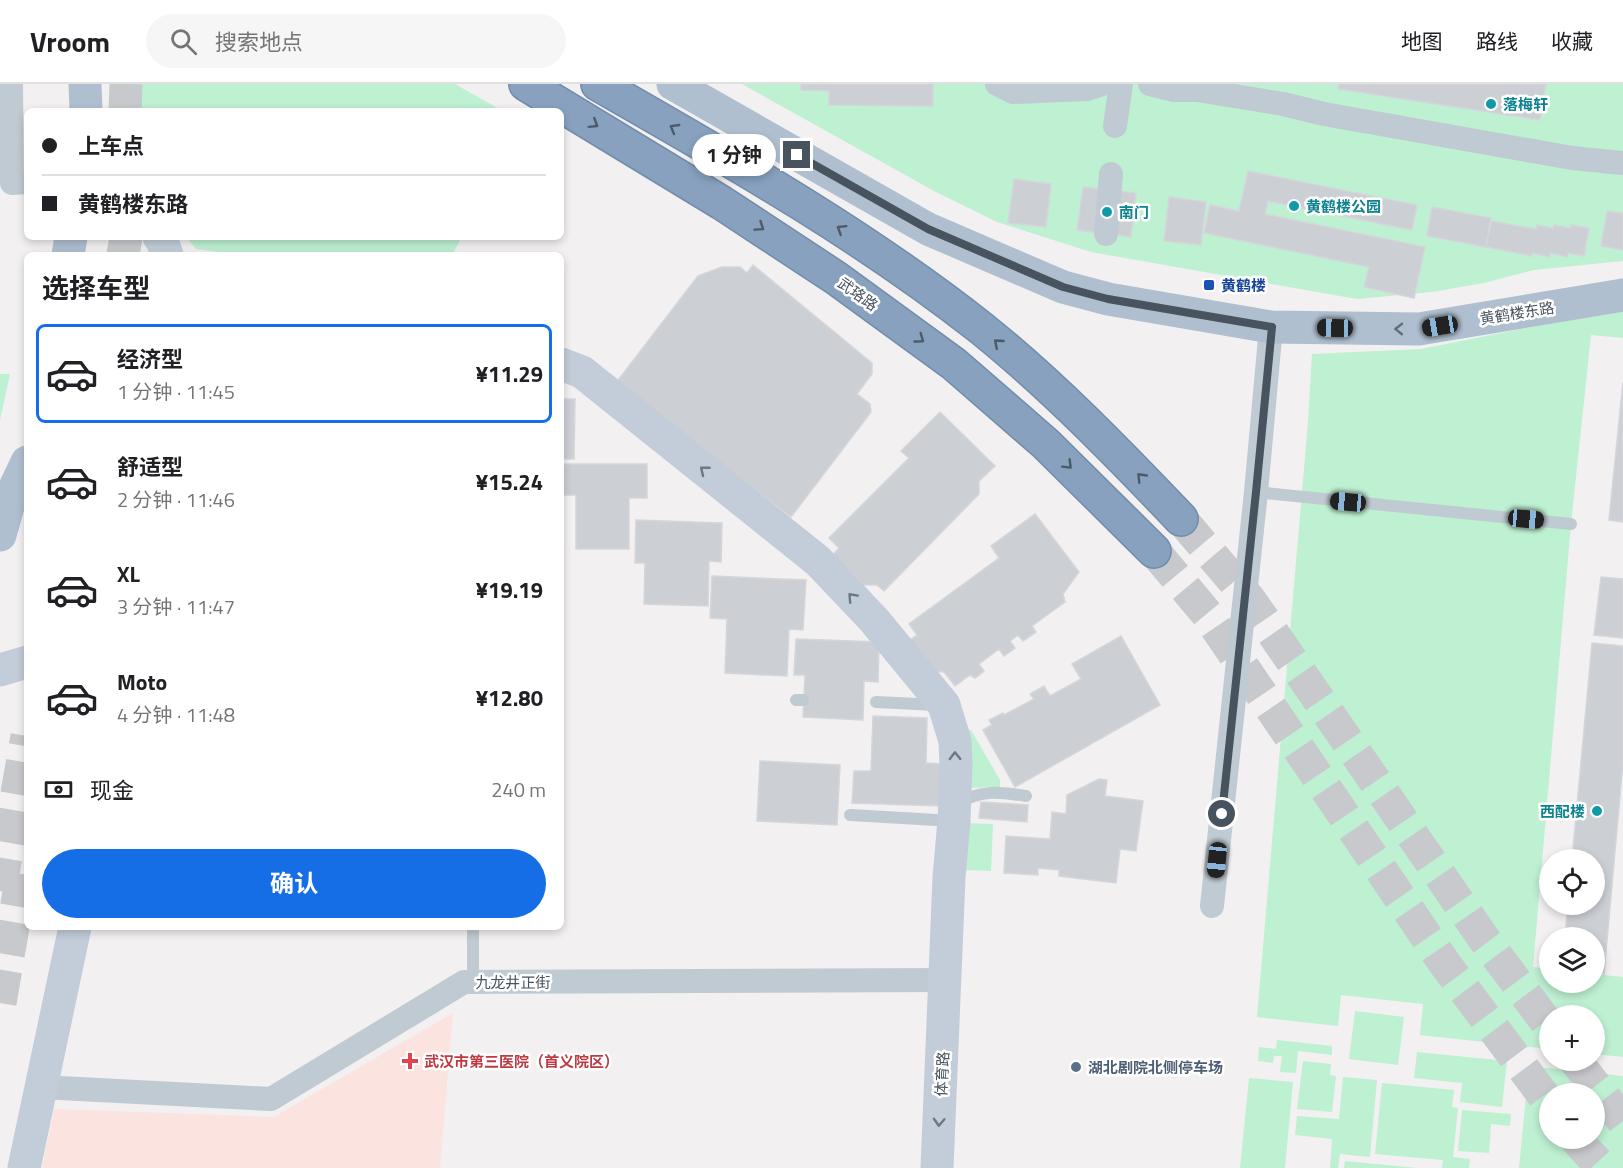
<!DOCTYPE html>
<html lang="zh">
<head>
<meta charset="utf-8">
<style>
  body { margin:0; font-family:"Titillium Web","Noto Sans SC",sans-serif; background:#f6f6f6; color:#202124; height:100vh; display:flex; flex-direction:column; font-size:22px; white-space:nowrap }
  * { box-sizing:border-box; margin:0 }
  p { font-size:20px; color:#757577 }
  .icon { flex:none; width:33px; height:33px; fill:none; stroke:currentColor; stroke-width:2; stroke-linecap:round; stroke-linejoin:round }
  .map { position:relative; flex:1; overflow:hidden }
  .sheet { position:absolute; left:24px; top:168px; width:540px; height:678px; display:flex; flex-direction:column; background:#fff; border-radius:9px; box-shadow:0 3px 9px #0003 }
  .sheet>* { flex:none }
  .top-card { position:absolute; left:24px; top:24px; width:540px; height:132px; border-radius:9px; box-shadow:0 3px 9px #0003; display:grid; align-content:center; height:132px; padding:0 18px; background:#fff }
  .tools { position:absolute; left:1539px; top:765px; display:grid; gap:12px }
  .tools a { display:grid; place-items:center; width:66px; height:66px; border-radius:50%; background:#fff; box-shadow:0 3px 9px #0003; font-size:30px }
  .end { position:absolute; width:27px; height:27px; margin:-14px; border:8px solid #47535e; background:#fff; box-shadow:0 0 0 3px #fff }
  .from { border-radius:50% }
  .bubble { position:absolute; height:42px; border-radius:21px; background:#fff; box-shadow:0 3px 9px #0003; font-size:20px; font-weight:700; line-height:42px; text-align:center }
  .car { position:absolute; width:18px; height:36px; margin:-18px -9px; border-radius:8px; box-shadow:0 0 4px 2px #0007; background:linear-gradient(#222 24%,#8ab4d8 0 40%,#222 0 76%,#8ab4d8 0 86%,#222 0) }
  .top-card b { display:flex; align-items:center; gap:21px; height:57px; font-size:22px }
  .top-card b+b { border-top:2px solid #e0e0e0 }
  .top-card i { width:15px; height:15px; background:#202124 }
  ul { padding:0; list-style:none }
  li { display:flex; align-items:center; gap:18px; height:99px; margin:0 12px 9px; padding:0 6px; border:3px solid transparent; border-radius:9px }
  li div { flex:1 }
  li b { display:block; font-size:22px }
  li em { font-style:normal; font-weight:700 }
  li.active { border-color:#166ee6 }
  li>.icon { width:54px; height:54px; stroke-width:1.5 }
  h2 { padding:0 18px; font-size:27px; line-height:72px }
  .pay { display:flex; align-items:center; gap:15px; height:66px; padding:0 18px; font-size:22px }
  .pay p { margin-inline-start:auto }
  .button { display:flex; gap:12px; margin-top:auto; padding:12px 18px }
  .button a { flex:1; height:69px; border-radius:36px; background:#166ee6; color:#fff; font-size:24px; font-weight:700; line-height:69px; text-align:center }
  header { display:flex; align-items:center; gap:36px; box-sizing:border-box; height:84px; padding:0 30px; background:#fff; border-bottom:2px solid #e0e0e0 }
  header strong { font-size:28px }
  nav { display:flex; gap:33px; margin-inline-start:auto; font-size:21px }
  .search { width:420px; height:54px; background:#f6f6f6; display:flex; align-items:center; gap:15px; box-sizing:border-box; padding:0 21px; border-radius:33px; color:#757577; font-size:22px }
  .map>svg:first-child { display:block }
  .medical { fill:#fbe3e0 }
  .green { fill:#bef0d2; fill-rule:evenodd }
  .building { fill:#cccfd4; stroke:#d4d6db; stroke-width:1.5 }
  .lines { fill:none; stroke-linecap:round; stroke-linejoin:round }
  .primary-tunnel { stroke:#c7c9cc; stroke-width:33; stroke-dasharray:33 16; stroke-linecap:butt }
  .highway-tunnel { stroke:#c7c9cc; stroke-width:33; stroke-dasharray:33 16; stroke-linecap:butt }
  .highway-casing { stroke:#728cab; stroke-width:36 }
  .lane { stroke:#c0cad2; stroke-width:12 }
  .street { stroke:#c0cad2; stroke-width:24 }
  .secondary { stroke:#c2cdd9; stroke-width:33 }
  .primary { stroke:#afbfcf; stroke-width:33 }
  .highway { stroke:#87a1bf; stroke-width:33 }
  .oneway { stroke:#4d5b68 }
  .oneway2 { stroke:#616e7a }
  .oneway3 { stroke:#6c7883 }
  .route { stroke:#47535e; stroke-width:8 }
  .culture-dot { fill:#0f9aa8; stroke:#fff; stroke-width:2 }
  .transit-dot { fill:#1a4fb4; stroke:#fff; stroke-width:2 }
  .health-dot { fill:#e0444e; stroke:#fff; stroke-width:2 }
  .service-dot { fill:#5c6f8a; stroke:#fff; stroke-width:2 }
  .labels { text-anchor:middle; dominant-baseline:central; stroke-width:5; stroke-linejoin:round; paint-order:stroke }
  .culture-label { font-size:15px; font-weight:bold; fill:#0d838f; stroke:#fff; text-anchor:start }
  .transit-label { font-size:15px; font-weight:bold; fill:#164399; stroke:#fff; text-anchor:start }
  .street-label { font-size:15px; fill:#47535e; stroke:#fff }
  .health-label { font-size:15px; font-weight:bold; fill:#be3a42; stroke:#fff; text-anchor:start }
  .service-label { font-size:15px; font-weight:bold; fill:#4e5e75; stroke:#fff; text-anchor:start }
</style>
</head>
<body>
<header>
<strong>Vroom</strong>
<div class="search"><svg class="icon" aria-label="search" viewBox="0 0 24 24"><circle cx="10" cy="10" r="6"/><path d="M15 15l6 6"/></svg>搜索地点</div>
<nav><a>地图</a><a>路线</a><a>收藏</a></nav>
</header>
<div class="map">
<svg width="1623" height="1084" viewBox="0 0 1623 1084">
  <rect width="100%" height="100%" fill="#f2f0f0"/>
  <path class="medical" d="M453,929L440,1084H42L54,1025L274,1033Z"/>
  <path class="green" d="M121,0H455L503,27H125Z
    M742,0H1623V177L1534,186L1484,199L1432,208L1357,215L1091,168L997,138L934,107Z
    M186,153H462L452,171H241L196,165Z
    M1623,227V254L1591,251L1571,440L1533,883L1549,885L1550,898H1594L1595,890L1623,893V973L1595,970L1594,932H1550L1549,965L1420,951L1423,920L1341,911L1338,942L1257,933L1308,338L1312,270L1421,265L1592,231Z
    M0,290H10L0,336Z
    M965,646H971L1000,696V703L966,704Z
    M964,739L993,740L991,787L963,786Z
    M1355,927L1404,933L1398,981L1349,975Z
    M1277,956L1332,962V971L1298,967L1296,989L1280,988L1282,972H1274L1273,979L1258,977L1259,963L1276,965Z
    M1417,968L1507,977L1502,1023L1460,1018L1462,999L1414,994Z
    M1303,977L1331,980L1330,991L1336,992L1332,1028L1297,1025Z
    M1529,982L1623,992V1084H1519ZM1550,1010H1594V1054H1550Z
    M1343,993L1377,996L1370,1073L1340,1070L1338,1084H1330L1332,1055L1295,1051L1297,1032L1339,1035Z
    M1249,994L1293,998L1285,1084H1240Z
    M1382,999L1454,1006L1452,1023L1458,1024L1453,1073L1470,1075L1469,1084H1442L1443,1076L1375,1070Z
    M1462,1026L1511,1030L1510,1042L1491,1040L1489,1069L1458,1067Z
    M1345,1077L1417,1084H1344Z"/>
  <path class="building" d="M801,0H933V22L829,21V7L801,6Z
    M1339,0H1546L1540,36L1338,5Z
    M1248,87L1417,121L1412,146L1268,117L1265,130L1425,163L1414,214L1364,203L1369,183L1204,149L1210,121L1239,127Z
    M1014,95L1051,100L1046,143L1008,139Z
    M1083,103L1136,109L1131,153L1077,146Z
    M1169,113L1206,118L1201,161L1164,157Z
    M1432,123L1491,134L1486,163L1427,152Z
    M1607,127L1623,129V166L1601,162Z
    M1491,137L1536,145L1537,141L1553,144L1554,141L1571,144V141L1589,144L1584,172L1568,169V173L1550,169V173L1532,169V172L1486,163Z
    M753,181L872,279V290L857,310L870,320L871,328L791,433L615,300L698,192L722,183H740L747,189Z
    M1623,298V438L1609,436Z
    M561,315H575L574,375H561Z
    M940,328L995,382L979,397V410L884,507L877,501H863L833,471L839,464L829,454L909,374L901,367Z
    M561,380H647V414H629V465H576V411H561Z
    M1035,430L1079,488L1063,510L1065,518L1032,542L1036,548L1023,557L1018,551L1010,557L1015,564L1004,572L999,565L979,580L984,587L975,594L970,591L955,602L944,588L933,587L910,556L917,551L909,540L999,474L991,462Z
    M636,436L722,439L721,478L709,477L708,522L644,520L645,479H635Z
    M712,492L806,496L803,546L789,545L787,592L725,589L727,535L710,534Z
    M1601,493L1623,495V554L1594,551Z
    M1121,552L1160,621L1015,703L983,646L992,641L989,636L1003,629L1004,631L1034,615L1030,610L1044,602L1050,612L1081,595L1072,580Z
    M796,555L879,558L878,598L864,597L863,636L803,633L805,591H794Z
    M1592,559L1623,562V678L1604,890L1594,889V854H1565L1568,820H1594V776H1572Z
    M873,632L927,634L926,679L942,680L941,722L852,719L854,687H871Z
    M760,677L840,681L837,741L757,737Z
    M1099,695L1107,696L1105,712L1143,717L1136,767L1120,765L1116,799L1059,792V786L1038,784V791L1004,789L1006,752L1050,755L1052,728L1066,730L1067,711Z
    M981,718L1028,721L1027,738L979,734Z"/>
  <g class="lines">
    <path class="primary-tunnel" d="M125,27L126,0
      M123,171L126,153
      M0,807L27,652
      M0,919L24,779"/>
    <path class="highway-tunnel" d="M1181,435L1250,516L1484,855L1550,943
      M1154,467L1207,530L1445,880L1550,1020
      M1575,976L1623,1037
      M1575,1054L1602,1084"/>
    <defs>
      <path id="highway" d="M526,0L722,119L836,194L954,280L1046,360L1154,467
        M598,0C729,75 862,150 981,244C1053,302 1117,368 1181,435"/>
    </defs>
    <use href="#highway" class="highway-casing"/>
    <path class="lane" d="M1256,408L1571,440
      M796,616H803
      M876,618L937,621
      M958,720C981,705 1000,708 1026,712
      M850,731L954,737
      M473,843V897"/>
    <path class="street" d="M11,0L12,99L27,98
      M997,0L1013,8L1087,5L1102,0
      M1150,0L1174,6H1197L1283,20L1324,30L1572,74L1623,79
      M1115,42L1121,0
      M1106,150L1111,90
      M1212,822L1256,408L1271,243
      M41,1003L271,1015L464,898L945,896"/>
    <path class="secondary" d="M159,153L162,156L167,171
      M561,280L582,288L818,477L874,536L944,621L955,657L956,680L954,737L949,793L937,1084
      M0,586L27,578
      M24,1084L75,843"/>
    <path class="primary" d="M85,0L86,27
      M673,0L928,145L1063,203L1108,215L1271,243L1419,245L1623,211
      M68,171L71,153
      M0,451L11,412L27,378"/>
    <use href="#highway" class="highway"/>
  </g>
  <defs><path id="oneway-chevron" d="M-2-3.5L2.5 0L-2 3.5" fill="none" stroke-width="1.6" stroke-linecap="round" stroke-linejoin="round" transform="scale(1.5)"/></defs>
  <g class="oneway">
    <use href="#oneway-chevron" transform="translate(594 40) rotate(32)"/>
    <use href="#oneway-chevron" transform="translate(674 44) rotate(-150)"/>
    <use href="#oneway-chevron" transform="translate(760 143) rotate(34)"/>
    <use href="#oneway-chevron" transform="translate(841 145) rotate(-148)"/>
    <use href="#oneway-chevron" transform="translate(920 255) rotate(36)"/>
    <use href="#oneway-chevron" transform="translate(998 259) rotate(-139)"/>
    <use href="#oneway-chevron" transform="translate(1068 381) rotate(45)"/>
    <use href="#oneway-chevron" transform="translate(1141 393) rotate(-134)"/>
  </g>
  <use class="oneway2" href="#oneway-chevron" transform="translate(1399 245) rotate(-179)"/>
  <g class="oneway3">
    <use href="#oneway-chevron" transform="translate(704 386) rotate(-141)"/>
    <use href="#oneway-chevron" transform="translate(852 513) rotate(-133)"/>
    <use href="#oneway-chevron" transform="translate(955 672) rotate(-91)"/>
    <use href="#oneway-chevron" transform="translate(939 1038) rotate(93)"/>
  </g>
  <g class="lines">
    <path class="route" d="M797,71L928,145L1063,203L1108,215L1272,243L1256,408L1222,730"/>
  </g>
  <g class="culture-dot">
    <circle cx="1491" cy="20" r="6"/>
    <circle cx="1294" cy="122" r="6"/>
    <circle cx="1107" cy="128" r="6"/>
    <circle cx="1597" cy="727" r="6"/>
  </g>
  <rect class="transit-dot" x="1203" y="195" width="12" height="12" rx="3"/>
  <path class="health-dot" d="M407 968h6v6h6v6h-6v6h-6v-6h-6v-6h6z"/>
  <circle class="service-dot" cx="1076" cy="983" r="6"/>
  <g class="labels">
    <g class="culture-label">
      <text x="1503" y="20">落梅轩</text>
      <text x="1306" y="122">黄鹤楼公园</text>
      <text x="1119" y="128">南门</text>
      <text x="1585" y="727" text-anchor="end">西配楼</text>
    </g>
    <g class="transit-label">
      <text x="1221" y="201">黄鹤楼</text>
    </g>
    <g class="street-label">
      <text transform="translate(858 210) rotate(36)">武珞路</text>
      <text transform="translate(1517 229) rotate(-9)">黄鹤楼东路</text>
      <text x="513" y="898">九龙井正街</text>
      <text transform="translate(942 990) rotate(-87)">体育路</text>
    </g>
    <g class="health-label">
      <text x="424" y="977">武汉市第三医院（首义院区）</text>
    </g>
    <g class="service-label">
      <text x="1088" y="983">湖北剧院北侧停车场</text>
    </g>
  </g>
</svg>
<div class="tools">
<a><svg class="icon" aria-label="locate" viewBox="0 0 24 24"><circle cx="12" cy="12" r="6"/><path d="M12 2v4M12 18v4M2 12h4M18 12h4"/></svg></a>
<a><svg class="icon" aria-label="layers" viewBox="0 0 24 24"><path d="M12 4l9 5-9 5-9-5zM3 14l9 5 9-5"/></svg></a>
<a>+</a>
<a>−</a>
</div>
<i class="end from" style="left:1222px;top:730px"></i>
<i class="end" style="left:797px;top:71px"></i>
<div class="bubble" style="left:692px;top:50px;width:84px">1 分钟</div>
<i class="car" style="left:1440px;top:242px;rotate:261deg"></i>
<i class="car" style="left:1335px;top:244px;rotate:271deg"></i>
<i class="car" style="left:1348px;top:418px;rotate:275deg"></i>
<i class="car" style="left:1526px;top:435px;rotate:95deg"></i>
<i class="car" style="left:1217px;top:776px;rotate:186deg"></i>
<div class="top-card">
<b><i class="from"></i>上车点</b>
<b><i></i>黄鹤楼东路</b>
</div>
<section class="sheet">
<h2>选择车型</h2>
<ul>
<li class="active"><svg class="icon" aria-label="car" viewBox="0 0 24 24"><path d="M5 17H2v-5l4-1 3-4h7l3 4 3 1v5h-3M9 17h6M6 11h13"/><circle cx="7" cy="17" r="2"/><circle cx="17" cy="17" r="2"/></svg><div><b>经济型</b><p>1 分钟 · 11:45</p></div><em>¥11.29</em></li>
<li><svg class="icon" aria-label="car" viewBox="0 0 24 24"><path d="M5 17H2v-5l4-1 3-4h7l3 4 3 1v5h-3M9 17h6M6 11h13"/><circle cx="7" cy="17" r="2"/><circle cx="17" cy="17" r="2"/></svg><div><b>舒适型</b><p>2 分钟 · 11:46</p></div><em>¥15.24</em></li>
<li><svg class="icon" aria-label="car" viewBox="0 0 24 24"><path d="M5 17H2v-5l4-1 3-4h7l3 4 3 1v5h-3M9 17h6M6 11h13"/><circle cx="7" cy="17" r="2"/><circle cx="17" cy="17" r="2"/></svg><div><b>XL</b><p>3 分钟 · 11:47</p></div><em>¥19.19</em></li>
<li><svg class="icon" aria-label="car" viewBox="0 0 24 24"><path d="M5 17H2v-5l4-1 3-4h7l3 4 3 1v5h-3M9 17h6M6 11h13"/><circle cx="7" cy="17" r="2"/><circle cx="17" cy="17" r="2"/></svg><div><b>Moto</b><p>4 分钟 · 11:48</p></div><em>¥12.80</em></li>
</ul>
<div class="pay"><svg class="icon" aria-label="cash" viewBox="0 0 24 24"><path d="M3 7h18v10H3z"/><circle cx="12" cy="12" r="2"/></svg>现金<p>240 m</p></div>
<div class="button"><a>确认</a></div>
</section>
</div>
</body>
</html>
